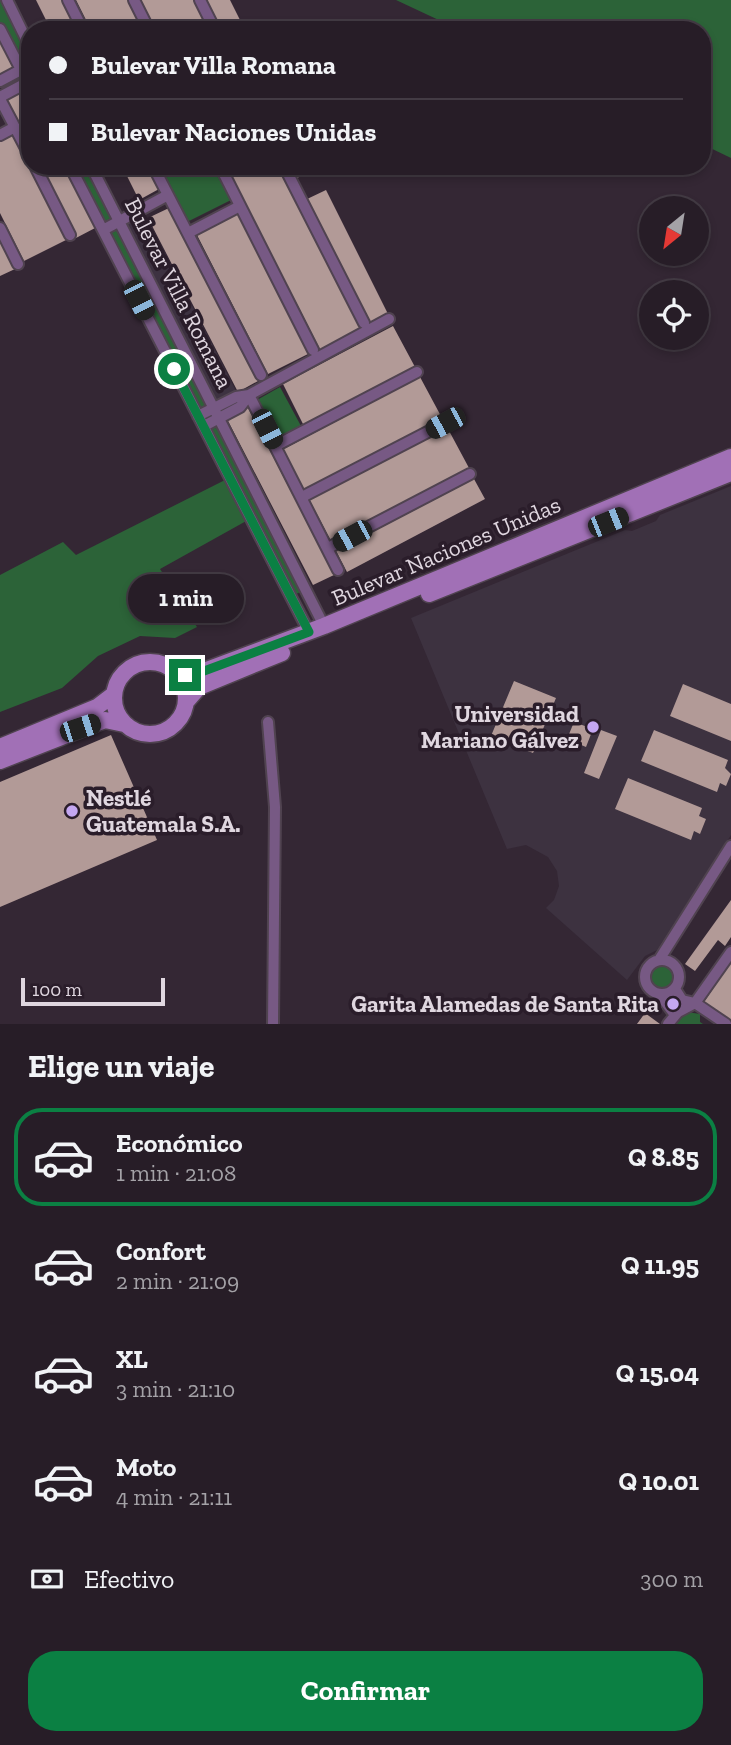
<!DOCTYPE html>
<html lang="es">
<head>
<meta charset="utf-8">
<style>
  body { margin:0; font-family:"Zilla Slab",serif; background:#332a33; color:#f1f3f6; height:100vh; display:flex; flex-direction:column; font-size:26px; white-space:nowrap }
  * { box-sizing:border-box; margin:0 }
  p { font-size:23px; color:#a4a2a7 }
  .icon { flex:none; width:38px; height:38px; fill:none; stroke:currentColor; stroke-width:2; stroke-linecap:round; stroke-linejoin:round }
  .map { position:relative; height:1024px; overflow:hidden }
  .details { display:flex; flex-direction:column; background:#271d27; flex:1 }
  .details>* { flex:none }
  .hud { position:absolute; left:21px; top:21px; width:690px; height:154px; border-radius:28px; box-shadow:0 4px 10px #0003,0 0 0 2px #433b44; display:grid; align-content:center; height:154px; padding:0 28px; background:#271d27 }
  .needle { width:46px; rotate:210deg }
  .fabs { position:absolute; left:639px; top:196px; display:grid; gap:14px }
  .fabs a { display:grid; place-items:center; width:70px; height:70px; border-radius:50%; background:#271d27; box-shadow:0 4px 10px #0003,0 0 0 2px #433b44; font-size:35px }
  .scale { position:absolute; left:21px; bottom:18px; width:144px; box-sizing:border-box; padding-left:7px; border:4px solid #e0d7e0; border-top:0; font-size:19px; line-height:24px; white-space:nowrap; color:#e0d7e0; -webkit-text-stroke:5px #2a1d2a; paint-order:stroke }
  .end { position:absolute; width:32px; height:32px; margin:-16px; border:9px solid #0b8043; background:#fff; box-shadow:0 0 0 4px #fff }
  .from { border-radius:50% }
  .bubble { position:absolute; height:49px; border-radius:24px; background:#271d27; box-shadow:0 4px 10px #0003,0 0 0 2px #433b44; font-size:23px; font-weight:700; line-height:49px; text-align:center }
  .car { position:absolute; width:21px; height:42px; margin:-21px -10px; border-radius:9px; box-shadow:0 0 5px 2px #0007; background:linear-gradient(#222 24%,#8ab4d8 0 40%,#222 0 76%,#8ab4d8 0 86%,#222 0) }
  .hud b { display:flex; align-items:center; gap:24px; height:66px; font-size:26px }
  .hud b+b { border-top:2px solid #433b44 }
  .hud i { width:18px; height:18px; background:#f1f3f6 }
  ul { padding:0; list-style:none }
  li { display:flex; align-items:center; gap:21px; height:98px; margin:0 14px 10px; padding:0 14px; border:4px solid transparent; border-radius:28px }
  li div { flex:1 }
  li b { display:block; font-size:26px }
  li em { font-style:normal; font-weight:700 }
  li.current { border-color:#0b8043 }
  li>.icon { width:63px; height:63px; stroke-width:1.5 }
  h2 { padding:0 28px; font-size:32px; line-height:84px }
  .pay { display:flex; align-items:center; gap:18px; height:77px; padding:0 28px; font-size:26px }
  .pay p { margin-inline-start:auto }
  .button { display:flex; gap:14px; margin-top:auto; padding:14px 28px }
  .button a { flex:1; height:80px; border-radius:28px; background:#0b8043; color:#fff; font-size:28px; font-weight:700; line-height:80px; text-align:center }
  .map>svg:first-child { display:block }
  .commercial { fill:#3d3241 }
  .education { fill:#3d3240 }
  .green { fill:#2c6338 }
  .building { fill:#b29a97 }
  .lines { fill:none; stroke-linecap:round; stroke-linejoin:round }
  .minor-casing { stroke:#504350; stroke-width:14 }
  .secondary-casing { stroke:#504350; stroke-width:19 }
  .minor { stroke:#775984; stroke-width:10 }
  .secondary { stroke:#a170b6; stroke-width:16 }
  .route { stroke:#0b8043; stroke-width:9 }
  .poi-dot { fill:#c4a7f1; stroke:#2a1d2a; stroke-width:2.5 }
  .labels { text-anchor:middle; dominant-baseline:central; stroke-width:7; stroke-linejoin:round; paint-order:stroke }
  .street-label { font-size:23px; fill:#e0d7e0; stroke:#2a1d2a }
  .poi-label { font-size:23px; font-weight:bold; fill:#e0d7e0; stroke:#2a1d2a; text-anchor:end }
</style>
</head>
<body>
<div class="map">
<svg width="731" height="1024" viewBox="0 0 731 1024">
  <rect width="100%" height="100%" fill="#342734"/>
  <path class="commercial" d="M145,214L237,393L213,406L121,225Z"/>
  <path class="education" d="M731,486V835L657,950L645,956L627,980L546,908L554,900L559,886L557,871L548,857L526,845L507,849L411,618L625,530L632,531L656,521L660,515Z"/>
  <path class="green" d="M0,0H7L30,47V87L0,29Z
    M396,0H731V158L702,144V30H460Z
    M70,166H91L306,590L291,596Z
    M155,166H216L233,199L185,223Z
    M280,387L301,426L277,438L257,400Z
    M227,479L248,520L160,569L197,627L175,638L140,636L98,656L62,688L0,712V575L63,542L76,555Z
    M648 977a13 13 0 1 1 26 0a13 13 0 1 1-26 0Z
    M687,1012L700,1014V1022L703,1024H676Z"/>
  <path class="building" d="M36,0H62L77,30H51Z
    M76,0H129L144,30H91Z
    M141,0H193L209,30H156Z
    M205,0H230L245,30H220Z
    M0,38L16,69L0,78Z
    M26,88L30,96V147L5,98Z
    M13,135L66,240L24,261L0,213V142Z
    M40,166H66L97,227L76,238Z
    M122,166H147L159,189L139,200Z
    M235,166H279L363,329L321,351L228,170Z
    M288,166H314L315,169L295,179Z
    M326,190L389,316L369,326L305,200Z
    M169,208L258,381L238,392L148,218Z
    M238,214L310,353L268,374L197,235Z
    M0,240L15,269L0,276Z
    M393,326L415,367L304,426L283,384Z
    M420,377L442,418L304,491L282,450Z
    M248,408L334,575L313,585L227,419Z
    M447,427L469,468L331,541L309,499Z
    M474,479L485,499L347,572L336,551Z
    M514,681L556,698L533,753L491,736Z
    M683,684L731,704V741L670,716Z
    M574,722L593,729L586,747L567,739Z
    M601,730L617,736L599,779L584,773Z
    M654,730L728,760L725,768L731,774L726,786L720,783L717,792L641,761Z
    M111,735L157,840L0,907V782Z
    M628,778L702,808L699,816L706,819L700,834L694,831L691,840L615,809Z
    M731,900V937L725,946L718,940L695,971L685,964Z
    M731,962V1021L704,1002Z
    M645,1013L660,1024H637Z"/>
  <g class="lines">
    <defs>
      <path id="minor" d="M7,0L30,47
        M68,0L83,30
        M134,0L149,30
        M200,0L215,30
        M0,29L30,87
        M0,81L30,65
        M0,97L30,81
        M0,99L30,156
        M0,135L15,127
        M35,166L70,235
        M70,166L309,632
        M91,166L324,626
        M153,166L261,375
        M220,166L313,350
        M284,166L364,323
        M0,228L18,264
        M103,230L168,195
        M188,233L240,206
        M249,395L338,570
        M198,416L236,397L249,395L389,319
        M204,426L240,407L249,395
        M275,446L417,372
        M302,497L445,423
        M328,548L470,474
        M268,722L275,807L273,1024
        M645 977a17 17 0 1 1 34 0a17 17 0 1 1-34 0Z
        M659,960L731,846
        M675,989L682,1000L695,1003L726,1024
        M660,995L675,1015
        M668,1024L678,1012L695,1003L731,952"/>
      <path id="secondary" d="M429,594L731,473
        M114 698a36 36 0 1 1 72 0a36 36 0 1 1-72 0Z
        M175,672L196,674L324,626L731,457
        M186,702L199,687L282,653
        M0,747L97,707L114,694
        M0,761L105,720L124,724"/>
    </defs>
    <use href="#minor" class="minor-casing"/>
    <use href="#secondary" class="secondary-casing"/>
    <use href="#minor" class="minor"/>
    <use href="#secondary" class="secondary"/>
  </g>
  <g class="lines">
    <path class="route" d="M174,369L309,632L196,674L185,675"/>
  </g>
  <g class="poi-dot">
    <circle cx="593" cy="727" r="7"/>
    <circle cx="72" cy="811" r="7"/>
    <circle cx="673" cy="1004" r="7"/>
  </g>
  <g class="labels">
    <g class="street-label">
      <text transform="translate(179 293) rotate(63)">Bulevar Villa Romana</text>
      <text transform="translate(446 551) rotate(-23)">Bulevar Naciones Unidas</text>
    </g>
    <g class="poi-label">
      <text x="579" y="714">Universidad<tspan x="579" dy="26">Mariano Gálvez</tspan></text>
      <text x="86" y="798" text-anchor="start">Nestlé<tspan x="86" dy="26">Guatemala S.A.</tspan></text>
      <text x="659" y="1004">Garita Alamedas de Santa Rita</text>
    </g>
  </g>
</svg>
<div class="fabs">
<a><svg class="needle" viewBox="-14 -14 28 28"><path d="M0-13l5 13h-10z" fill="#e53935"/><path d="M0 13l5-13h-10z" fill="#a4a2a7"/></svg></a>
<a><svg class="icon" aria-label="locate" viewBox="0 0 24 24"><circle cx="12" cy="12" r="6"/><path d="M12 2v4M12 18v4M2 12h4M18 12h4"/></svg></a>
</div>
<div class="scale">100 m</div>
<i class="end from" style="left:174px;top:369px"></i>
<i class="end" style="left:185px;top:675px"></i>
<div class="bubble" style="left:128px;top:574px;width:116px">1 min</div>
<i class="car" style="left:139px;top:300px;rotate:153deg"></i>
<i class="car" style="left:445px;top:423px;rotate:242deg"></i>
<i class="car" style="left:267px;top:429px;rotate:153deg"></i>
<i class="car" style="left:608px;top:522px;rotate:68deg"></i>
<i class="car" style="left:352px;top:536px;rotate:242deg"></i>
<i class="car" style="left:80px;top:728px;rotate:72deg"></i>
<div class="hud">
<b><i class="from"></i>Bulevar Villa Romana</b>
<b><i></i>Bulevar Naciones Unidas</b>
</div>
</div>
<section class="details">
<h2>Elige un viaje</h2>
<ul>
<li class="current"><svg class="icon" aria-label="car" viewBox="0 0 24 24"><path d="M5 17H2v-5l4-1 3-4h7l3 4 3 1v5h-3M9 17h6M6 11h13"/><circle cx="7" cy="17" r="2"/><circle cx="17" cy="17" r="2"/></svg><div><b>Económico</b><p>1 min · 21:08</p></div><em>Q 8.85</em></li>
<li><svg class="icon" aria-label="car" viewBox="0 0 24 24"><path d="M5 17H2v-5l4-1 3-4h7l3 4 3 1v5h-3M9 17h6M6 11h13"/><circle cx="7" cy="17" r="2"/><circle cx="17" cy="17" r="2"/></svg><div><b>Confort</b><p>2 min · 21:09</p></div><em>Q 11.95</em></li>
<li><svg class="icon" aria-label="car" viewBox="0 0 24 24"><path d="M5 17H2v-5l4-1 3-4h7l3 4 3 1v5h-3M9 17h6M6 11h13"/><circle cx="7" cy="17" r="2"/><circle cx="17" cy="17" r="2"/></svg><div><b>XL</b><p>3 min · 21:10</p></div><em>Q 15.04</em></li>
<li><svg class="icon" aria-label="car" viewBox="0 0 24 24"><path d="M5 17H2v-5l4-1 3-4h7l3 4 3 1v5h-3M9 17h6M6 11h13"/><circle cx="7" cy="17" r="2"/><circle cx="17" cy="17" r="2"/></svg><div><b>Moto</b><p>4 min · 21:11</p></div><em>Q 10.01</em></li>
</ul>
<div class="pay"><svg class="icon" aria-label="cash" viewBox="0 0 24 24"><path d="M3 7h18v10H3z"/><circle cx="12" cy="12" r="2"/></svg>Efectivo<p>300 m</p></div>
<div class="button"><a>Confirmar</a></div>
</section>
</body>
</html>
